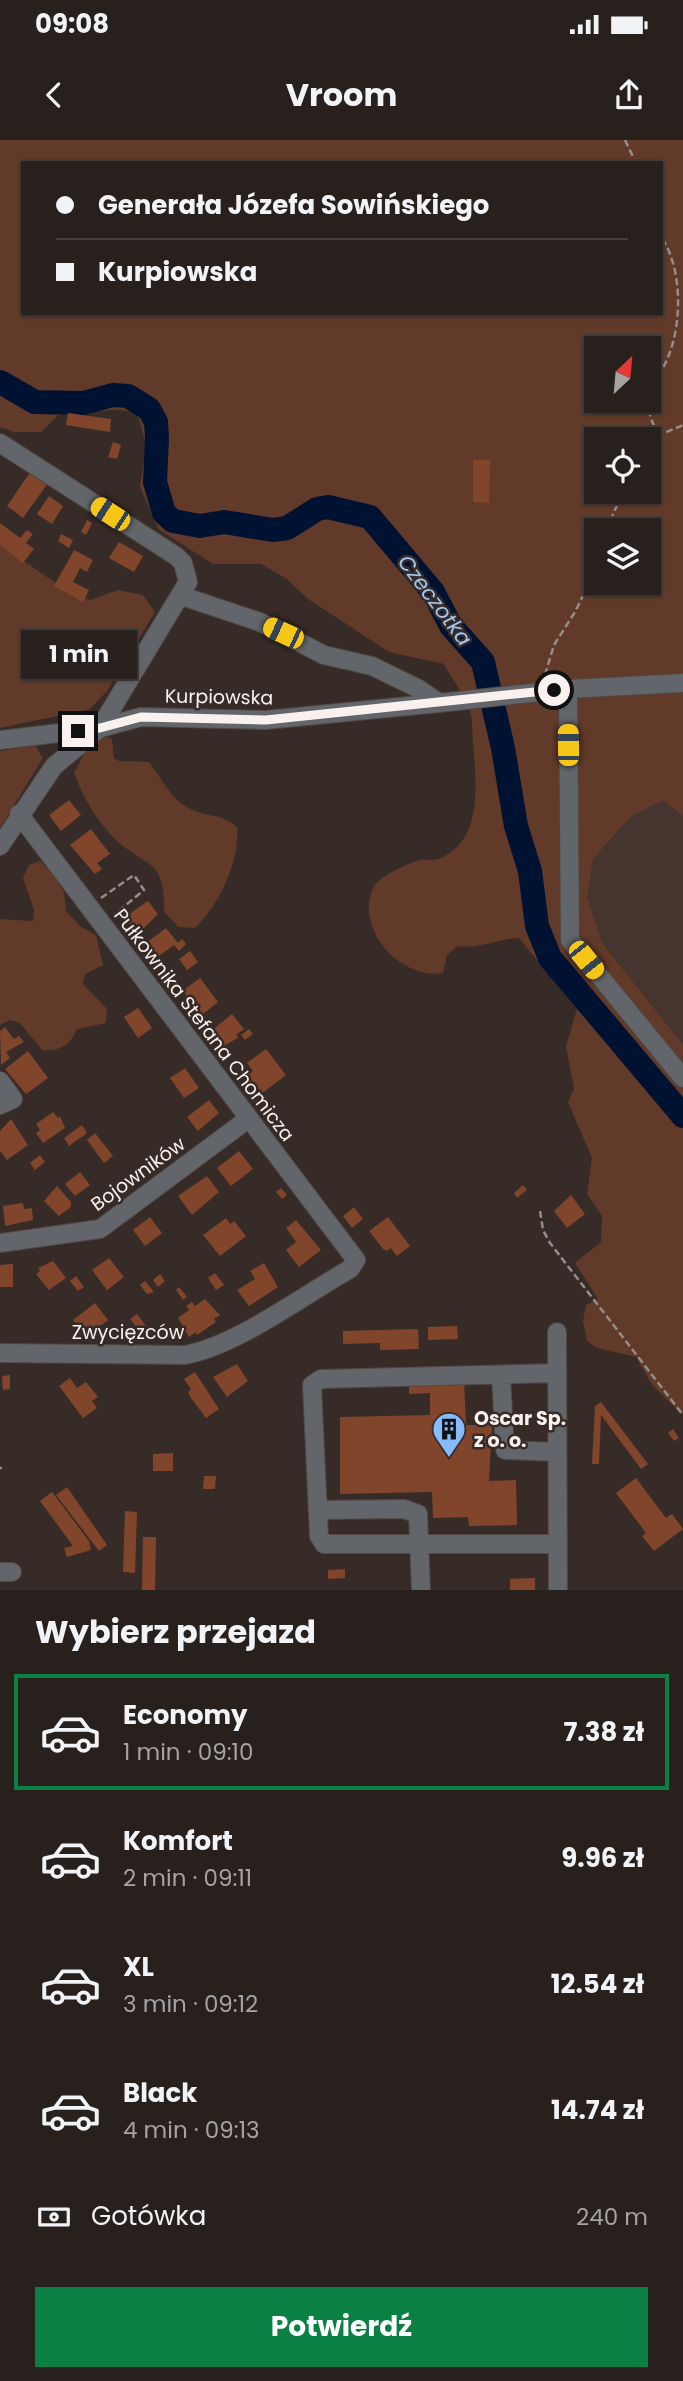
<!DOCTYPE html>
<html lang="pl">
<head>
<meta charset="utf-8">
<style>
  body { margin:0; font-family:Poppins,sans-serif; background:#302826; color:#f1f3f6; height:100vh; display:flex; flex-direction:column; font-size:26px; white-space:nowrap }
  * { box-sizing:border-box; margin:0 }
  p { font-size:23px; color:#a5a3a4 }
  .icon { flex:none; width:38px; height:38px; fill:none; stroke:currentColor; stroke-width:2; stroke-linecap:round; stroke-linejoin:round }
  .map { position:relative; height:1450px; overflow:hidden }
  .panel { display:flex; flex-direction:column; background:#28201d; flex:1 }
  .panel>* { flex:none }
  .top-card { position:absolute; left:21px; top:21px; width:642px; height:154px; border-radius:0px; box-shadow:0 2px 5px #0004,0 0 0 2px #443e3b; display:grid; align-content:center; height:154px; padding:0 35px; background:#28201d }
  .needle { width:46px; rotate:26deg }
  .controls { position:absolute; left:584px; top:196px; display:grid; gap:14px }
  .controls a { display:grid; place-items:center; width:77px; height:77px; border-radius:0px; background:#28201d; box-shadow:0 2px 5px #0004,0 0 0 2px #443e3b; font-size:35px }
  .end { position:absolute; width:32px; height:32px; margin:-16px; border:9px solid #f8f1ee; background:#111; box-shadow:0 0 0 4px #111 }
  .from { border-radius:50% }
  .bubble { position:absolute; height:49px; border-radius:0px; background:#28201d; box-shadow:0 2px 5px #0004,0 0 0 2px #443e3b; font-size:23px; font-weight:700; line-height:49px; text-align:center }
  .car { position:absolute; width:21px; height:42px; margin:-21px -10px; border-radius:9px; box-shadow:0 0 5px 2px #0007; background:linear-gradient(#f5c518 24%,#345 0 40%,#f5c518 0 76%,#345 0 86%,#f5c518 0) }
  .top-card b { display:flex; align-items:center; gap:24px; height:66px; font-size:26px }
  .top-card b+b { border-top:2px solid #443e3b }
  .top-card i { width:18px; height:18px; background:#f1f3f6 }
  ul { padding:0; list-style:none }
  li { display:flex; align-items:center; gap:21px; height:116px; margin:0 14px 10px; padding:0 21px; border:4px solid transparent; border-radius:0px }
  li div { flex:1 }
  li b { display:block; font-size:26px }
  li em { font-style:normal; font-weight:700 }
  li.on { border-color:#0b8043 }
  li>.icon { width:63px; height:63px; stroke-width:1.5 }
  h2 { padding:0 35px; font-size:32px; line-height:84px }
  .pay { display:flex; align-items:center; gap:18px; height:77px; padding:0 35px; font-size:26px }
  .pay p { margin-inline-start:auto }
  .primary-button { display:flex; gap:14px; margin-top:auto; padding:14px 35px }
  .primary-button a { flex:1; height:80px; border-radius:0px; background:#0b8043; color:#fff; font-size:28px; font-weight:700; line-height:80px; text-align:center }
  .status { display:flex; justify-content:space-between; align-items:center; height:49px; padding:0 35px; background:#28201d; direction:ltr }
  .status svg { height:19px; fill:currentColor }
  header { display:flex; justify-content:space-between; align-items:center; height:91px; padding:0 35px; background:#28201d; font-size:32px; font-weight:700 }
  .map>svg:first-child { display:block }
  .built { fill:#46342e }
  .green { fill:#623a29; fill-rule:evenodd }
  .lines { fill:none; stroke-linecap:round; stroke-linejoin:round }
  .river { stroke:#001232; stroke-width:24 }
  .building { fill:#81452c }
  .minor-casing { stroke:#514743; stroke-width:20 }
  .path { stroke:#968d8a; stroke-width:2.5; stroke-dasharray:7 3.5; stroke-linecap:butt }
  .minor { stroke:#62666a; stroke-width:18 }
  .route { stroke:#f8f1ee; stroke-width:9 }
  .labels { text-anchor:middle; dominant-baseline:central; stroke-width:5; stroke-linejoin:round; paint-order:stroke }
  .street-label { font-size:19px; fill:#f8f1ee; stroke:#362b27 }
  .poi-label { font-size:19px; font-weight:bold; fill:#f8f1ee; stroke:#362b27; text-anchor:start }
  .water-label { font-size:21px; font-style:italic; fill:#a3c5f1; stroke:#362b27 }
</style>
</head>
<body>
<div class="status"><b>09:08</b><svg viewBox="0 0 49 12"><path d="M0 12V9h3v3zM5 12V6h3v6zM10 12V3h3v9zM15 12V0h3v12zM26 1h20v11H26zM47 4h2v5h-2z"/></svg></div>
<header><svg class="icon" aria-label="back" viewBox="0 0 24 24"><path d="M15 5l-7 7 7 7"/></svg>Vroom<svg class="icon" aria-label="share" viewBox="0 0 24 24"><path d="M12 15V3M7 8l5-5 5 5M5 13v7h14v-7"/></svg></header>
<div class="map">
<svg width="683" height="1450" viewBox="0 0 683 1450">
  <rect width="100%" height="100%" fill="#362b27"/>
  <path class="built" d="M683,562V923L579,795L584,573Z"/>
  <path class="green" d="M0,0H683V676L662,660L630,677L593,719L587,757L602,803L683,905V1275L653,1246L636,1217L597,1208L587,1201L583,1181L586,1165L598,1159L575,1123L601,1102L602,1076L587,1054L592,1018L568,962L574,949L566,906L577,869L519,798C496,799 482,809 458,806L447,815L443,833C399,840 353,787 374,746C380,736 409,723 420,720C426,719 435,721 441,718C484,699 476,640 473,603C472,593 473,580 470,571C465,555 452,539 444,524L389,512L308,459L287,439L261,424H213L158,389L140,347L146,304L137,273C112,265 85,275 58,275L41,292H14L0,287ZM23,23H662V173H23ZM597,208H649V261H597ZM597,299H649V352H597ZM597,390H649V443H597Z
    M0,405L75,456L91,460L118,450L143,455L155,472L107,551L90,569L0,588Z
    M104,596L112,599L114,618L119,621L149,622C160,636 170,657 185,666C203,678 221,672 237,687C240,721 219,765 195,788L178,787L164,771C166,715 143,728 113,697C95,678 83,657 74,633L87,608Z
    M35,605L43,618L0,688V611Z
    M40,721L54,734L64,752L66,771L80,786L96,795L103,825L85,834L83,844L107,869L106,883L77,889C71,905 59,912 42,910L20,883L10,880L0,885V779L33,781L34,770L23,738L29,725Z"/>
  <g class="lines">
    <path class="river" d="M0,242L35,262L83,263L113,255L128,256L149,269L156,282L157,298L155,342L164,373L173,381L200,386L224,382L273,390L287,388L317,369L328,367L370,377L433,452L451,486L483,522L503,608L516,686L530,731L537,786L550,818L683,976"/>
  </g>
  <path class="building" d="M68,273L111,279L110,292L66,285Z
    M113,302L121,305L117,319L108,317Z
    M473,320H490L489,363L473,362Z
    M31,331L48,343L23,378L7,366Z
    M49,356L63,366L52,384L37,374Z
    M87,380L92,383L86,395L81,392Z
    M0,383L20,398L27,390L33,394L26,403L34,409L23,423L0,405Z
    M61,394L73,400L69,408L58,401Z
    M119,402L143,416L134,432L109,418Z
    M74,410L93,420L87,432L80,428L73,442L89,450L83,462L54,446Z
    M69,660L81,675L61,691L49,675Z
    M91,689L110,714L97,723L102,729L95,734L70,705Z
    M148,761L158,774L134,798L126,788L130,785L125,777Z
    M166,788L178,803L182,799L186,804L179,811L174,805L159,816L146,803Z
    M190,811L198,822L187,830L179,819Z
    M200,838L218,862L203,874L187,858L184,850Z
    M138,868L152,888L138,898L124,877Z
    M232,874L244,889L236,895L238,898L223,906L211,891Z
    M5,887L14,899L19,896L24,902L6,912L10,918L1,925L0,891Z
    M249,889L253,894L245,900L241,895Z
    M266,909L286,935L261,954L247,936L253,931L247,923Z
    M28,911L48,938L26,954L5,929Z
    M185,928L199,948L184,958L170,938Z
    M209,960L219,973L198,991L187,977Z
    M53,972L58,978L60,976L65,988L43,1003L36,993L40,990L36,984Z
    M11,979L28,1005L7,1020L0,1011V991Z
    M82,985L87,993L69,1006L64,998Z
    M95,993L113,1016L104,1023L87,1000Z
    M239,1011L253,1029L231,1046L217,1028Z
    M40,1015L45,1022L35,1030L30,1023Z
    M80,1032L90,1045L75,1056L65,1044Z
    M207,1036L219,1052L192,1075L178,1056Z
    M523,1045L527,1050L517,1058L514,1053Z
    M57,1046L71,1062V1067L59,1076L44,1061Z
    M281,1048L287,1055L282,1059L276,1052Z
    M571,1055L585,1074L567,1088L554,1071Z
    M23,1063L24,1069L32,1068L33,1080L5,1086L3,1066Z
    M354,1067L363,1079L352,1088L343,1076Z
    M150,1077L162,1093L145,1106L133,1090Z
    M388,1077L410,1106L397,1116L391,1108L387,1111L383,1109L369,1091Z
    M226,1078L230,1084L234,1081L246,1096L220,1116L203,1095Z
    M296,1080L321,1110L299,1127L286,1110L296,1102L286,1088Z
    M109,1118L124,1137L107,1150L92,1130Z
    M53,1121L66,1138L49,1150L36,1134L40,1131L38,1128Z
    M264,1123L278,1147L249,1166L237,1150L255,1139L250,1131Z
    M13,1124V1147H0V1125Z
    M215,1133L224,1145L216,1150L208,1138Z
    M160,1134L165,1141L158,1147L153,1140Z
    M76,1136L84,1147L78,1151L70,1141Z
    M145,1141L154,1152L147,1154L140,1145Z
    M179,1147L187,1157L183,1160L176,1150Z
    M205,1159L220,1175L214,1179L216,1182L197,1195L196,1192L189,1197L178,1178L189,1170L186,1166L192,1162L195,1166Z
    M95,1163L108,1180L86,1197L73,1180Z
    M137,1174L146,1186L140,1191L130,1179Z
    M457,1186L458,1199L428,1200V1187Z
    M418,1189L419,1209L380,1210V1203L343,1204V1191Z
    M237,1224L248,1241L227,1257L213,1237Z
    M195,1232L219,1269L206,1278L191,1258L188,1252L191,1249L184,1239Z
    M10,1235V1249L3,1250L2,1236Z
    M70,1238L77,1248L86,1242L98,1257L92,1261L97,1268L83,1278L59,1246Z
    M464,1239L466,1285H492L489,1341L516,1340L517,1385L469,1386L468,1377L433,1378L432,1352L340,1354V1277L430,1275V1253L409,1254V1241Z
    M601,1262L648,1324L641,1329L601,1275L599,1324H592L595,1266Z
    M673,1289L679,1298L674,1301L668,1293Z
    M173,1313V1331H153V1314Z
    M204,1336H216L215,1349H203Z
    M636,1338L666,1378L672,1374L683,1389L654,1411L642,1396L646,1393L616,1353Z
    M67,1347L107,1405L99,1411L56,1355Z
    M52,1352L89,1401L91,1410L67,1417L64,1408L73,1406L40,1361Z
    M125,1371L137,1372L135,1433L123,1432Z
    M143,1397H156L155,1450H142Z
    M345,1429V1438L328,1439V1430Z
    M535,1438V1450H510V1439Z"/>
  <g class="lines">
    <defs>
      <path id="minor" d="M0,303L176,416L183,423L188,442L100,588L54,626L0,706
        M182,456L260,482L324,515L372,526L419,549L439,563L568,549L683,543
        M568,549L570,800L683,938
        M0,600L100,588L141,577L266,580L439,563
        M0,941L13,959L0,965
        M0,1103L100,1089L248,979
        M557,1192L558,1450
        M0,1213L185,1215C236,1206 304,1155 350,1129L356,1120L19,674
        M557,1233L321,1239L312,1245L319,1396L324,1404H558
        M501,1235L505,1310L557,1312
        M318,1370L404,1369L418,1374L421,1450
        M0,1432H12"/>
    </defs>
    <use href="#minor" class="minor-casing"/>
    <path class="path" d="M625,0L636,23
      M658,296C655,286 648,276 649,265C651,244 665,229 671,209C682,176 681,127 662,98
      M649,304L662,294L683,285
      M606,390L623,352
      M545,535L554,505L575,472L597,427
      M101,758L134,735L144,750L115,774
      M540,1071L543,1090L550,1103L683,1275
      M0,1328H2"/>
    <use href="#minor" class="minor"/>
  </g>
  <g class="lines">
    <path class="route" d="M78,591L100,588L141,577L266,580L554,550"/>
  </g>
  <defs>
    <symbol id="building-pin" viewBox="-11 -11 22 30"><path d="M0 17L-7.5 6A9.5 9.5 0 1 1 7.5 6Z" fill="#88bbfc" stroke="#362b27"/><path d="M-4-6H4V6H1V3H-1V6H-4ZM-2.5-4.3h1.7v1.8h-1.7ZM.8-4.3h1.7v1.8H.8ZM-2.5-1h1.7V.8h-1.7ZM.8-1h1.7V.8H.8Z" fill="#111"/></symbol>
  </defs>
  <g fill-rule="evenodd">
    <use href="#building-pin" x="430" y="1270" width="38" height="52"/>
  </g>
  <g class="labels">
    <g class="street-label">
      <text transform="translate(219 557) rotate(1)">Kurpiowska</text>
      <text transform="translate(204 885) rotate(53)">Pułkownika Stefana Chomicza</text>
      <text transform="translate(138 1034) rotate(-36)">Bojowników</text>
      <text x="128" y="1192">Zwycięzców</text>
    </g>
    <g class="poi-label">
      <text x="474" y="1278">Oscar Sp.<tspan x="474" dy="22">z o. o.</tspan></text>
    </g>
    <g class="water-label">
      <text transform="translate(435 460) rotate(53)">Czeczotka</text>
    </g>
  </g>
</svg>
<div class="controls">
<a><svg class="needle" viewBox="-14 -14 28 28"><path d="M0-13l5 13h-10z" fill="#e53935"/><path d="M0 13l5-13h-10z" fill="#a5a3a4"/></svg></a>
<a><svg class="icon" aria-label="locate" viewBox="0 0 24 24"><circle cx="12" cy="12" r="6"/><path d="M12 2v4M12 18v4M2 12h4M18 12h4"/></svg></a>
<a><svg class="icon" aria-label="layers" viewBox="0 0 24 24"><path d="M12 4l9 5-9 5-9-5zM3 14l9 5 9-5"/></svg></a>
</div>
<i class="end from" style="left:554px;top:550px"></i>
<i class="end" style="left:78px;top:591px"></i>
<div class="bubble" style="left:21px;top:490px;width:116px">1 min</div>
<i class="car" style="left:110px;top:374px;rotate:303deg"></i>
<i class="car" style="left:283px;top:493px;rotate:295deg"></i>
<i class="car" style="left:568px;top:605px;rotate:359deg"></i>
<i class="car" style="left:586px;top:820px;rotate:141deg"></i>
<div class="top-card">
<b><i class="from"></i>Generała Józefa Sowińskiego</b>
<b><i></i>Kurpiowska</b>
</div>
</div>
<section class="panel">
<h2>Wybierz przejazd</h2>
<ul>
<li class="on"><svg class="icon" aria-label="car" viewBox="0 0 24 24"><path d="M5 17H2v-5l4-1 3-4h7l3 4 3 1v5h-3M9 17h6M6 11h13"/><circle cx="7" cy="17" r="2"/><circle cx="17" cy="17" r="2"/></svg><div><b>Economy</b><p>1 min · 09:10</p></div><em>7.38 zł</em></li>
<li><svg class="icon" aria-label="car" viewBox="0 0 24 24"><path d="M5 17H2v-5l4-1 3-4h7l3 4 3 1v5h-3M9 17h6M6 11h13"/><circle cx="7" cy="17" r="2"/><circle cx="17" cy="17" r="2"/></svg><div><b>Komfort</b><p>2 min · 09:11</p></div><em>9.96 zł</em></li>
<li><svg class="icon" aria-label="car" viewBox="0 0 24 24"><path d="M5 17H2v-5l4-1 3-4h7l3 4 3 1v5h-3M9 17h6M6 11h13"/><circle cx="7" cy="17" r="2"/><circle cx="17" cy="17" r="2"/></svg><div><b>XL</b><p>3 min · 09:12</p></div><em>12.54 zł</em></li>
<li><svg class="icon" aria-label="car" viewBox="0 0 24 24"><path d="M5 17H2v-5l4-1 3-4h7l3 4 3 1v5h-3M9 17h6M6 11h13"/><circle cx="7" cy="17" r="2"/><circle cx="17" cy="17" r="2"/></svg><div><b>Black</b><p>4 min · 09:13</p></div><em>14.74 zł</em></li>
</ul>
<div class="pay"><svg class="icon" aria-label="cash" viewBox="0 0 24 24"><path d="M3 7h18v10H3z"/><circle cx="12" cy="12" r="2"/></svg>Gotówka<p>240 m</p></div>
<div class="primary-button"><a>Potwierdź</a></div>
</section>
</body>
</html>
